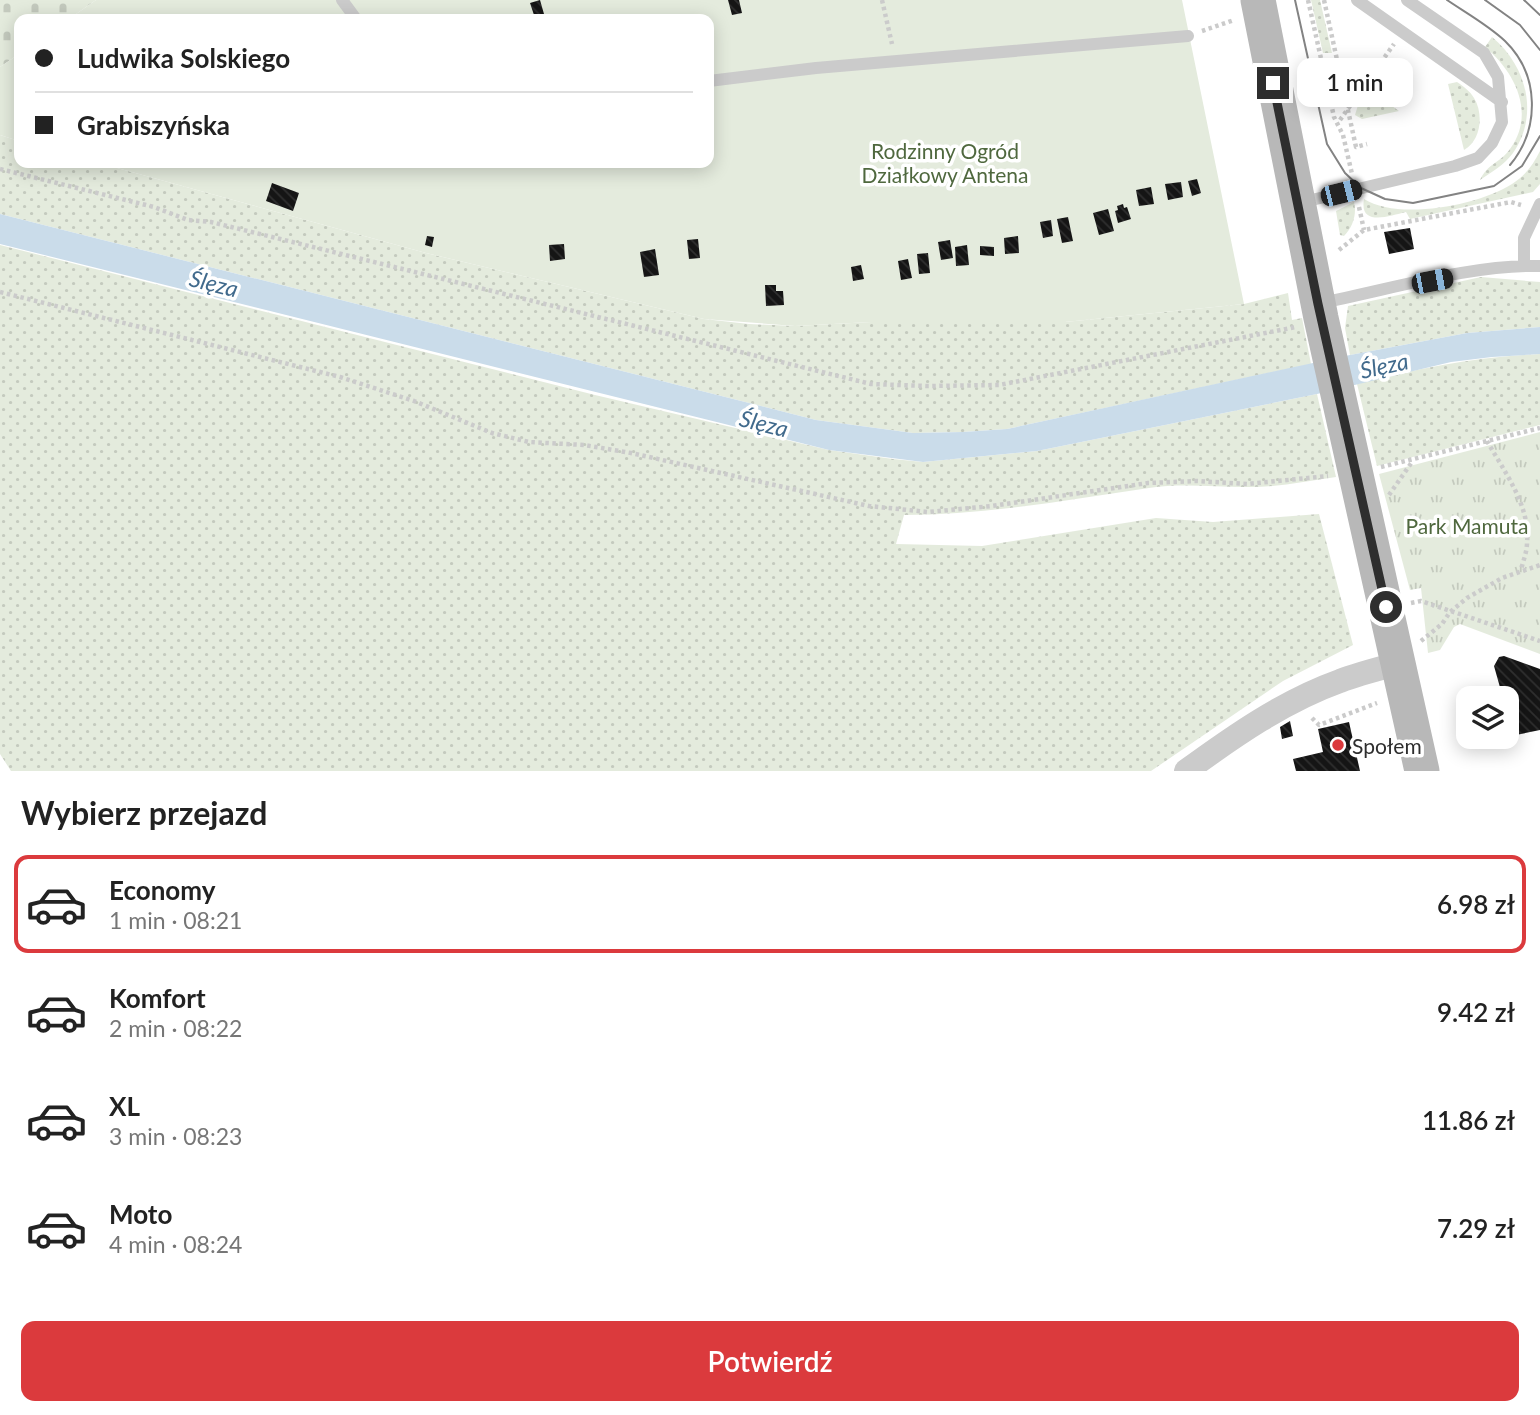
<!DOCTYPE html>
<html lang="pl">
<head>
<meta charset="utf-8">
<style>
  body { margin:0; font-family:Lato,sans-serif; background:#f6f6f6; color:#222; height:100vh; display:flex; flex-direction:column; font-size:26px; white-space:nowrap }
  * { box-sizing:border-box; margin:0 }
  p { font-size:23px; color:#767676 }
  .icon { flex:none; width:38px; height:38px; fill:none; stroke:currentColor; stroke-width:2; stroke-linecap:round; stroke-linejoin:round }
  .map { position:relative; height:771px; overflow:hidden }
  .panel { display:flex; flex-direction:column; background:#fff; flex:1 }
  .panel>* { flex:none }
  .hud { position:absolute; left:14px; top:14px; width:700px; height:154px; border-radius:14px; box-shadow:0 4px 18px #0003; display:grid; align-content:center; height:154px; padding:0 21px; background:#fff }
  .fabs { position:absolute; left:1456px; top:686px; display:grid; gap:14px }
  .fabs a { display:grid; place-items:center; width:63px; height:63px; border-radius:14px; background:#fff; box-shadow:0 4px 18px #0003; font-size:35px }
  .end { position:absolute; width:32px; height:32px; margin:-16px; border:9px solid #2e2e2e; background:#fff; box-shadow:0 0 0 4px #fff }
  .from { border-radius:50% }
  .bubble { position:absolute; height:49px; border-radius:14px; background:#fff; box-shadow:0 4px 18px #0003; font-size:23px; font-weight:600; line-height:49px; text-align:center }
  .car { position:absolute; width:21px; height:42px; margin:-21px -10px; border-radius:9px; box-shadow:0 0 5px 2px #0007; background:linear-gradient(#222 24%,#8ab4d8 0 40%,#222 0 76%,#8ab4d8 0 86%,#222 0) }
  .hud b { display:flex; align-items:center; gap:24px; height:66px; font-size:26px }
  .hud b+b { border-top:2px solid #e0e0e0 }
  .hud i { width:18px; height:18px; background:#222 }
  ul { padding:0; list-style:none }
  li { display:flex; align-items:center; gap:21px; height:98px; margin:0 14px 10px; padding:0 7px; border:4px solid transparent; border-radius:14px }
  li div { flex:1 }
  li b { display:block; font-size:26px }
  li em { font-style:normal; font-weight:600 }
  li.current { border-color:#db3a3d }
  li>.icon { width:63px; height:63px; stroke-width:1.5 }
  h2 { padding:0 21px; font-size:32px; line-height:84px }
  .cta { display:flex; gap:14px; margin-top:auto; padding:14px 21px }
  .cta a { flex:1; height:80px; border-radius:14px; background:#db3a3d; color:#fff; font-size:28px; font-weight:600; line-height:80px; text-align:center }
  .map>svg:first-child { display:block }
  .grass { fill:url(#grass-dots) }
  .cemetery { fill:url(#cemetery-stones) }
  .park { fill:url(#park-tufts) }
  .garden { fill:#e4ebdd }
  .water { fill:#cadcea }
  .building { fill:url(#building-back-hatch) }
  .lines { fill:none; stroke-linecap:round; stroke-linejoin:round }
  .path { stroke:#cbcbcb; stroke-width:4.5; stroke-dasharray:3.5 3.5; stroke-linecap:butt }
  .service { stroke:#cbcbcb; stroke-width:12 }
  .minor { stroke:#cbcbcb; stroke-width:24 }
  .secondary { stroke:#b8b8b8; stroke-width:35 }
  .tram { stroke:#838383; stroke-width:2 }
  .route { stroke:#2e2e2e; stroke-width:9 }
  .poi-dot { fill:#db3a3d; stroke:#fff; stroke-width:2.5 }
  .labels { text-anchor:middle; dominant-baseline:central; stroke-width:7; stroke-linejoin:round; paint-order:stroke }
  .park-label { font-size:21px; fill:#4f683e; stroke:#fff }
  .poi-label { font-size:21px; fill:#2e2e2e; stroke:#fff; text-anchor:start }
  .water-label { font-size:23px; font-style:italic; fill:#416a8c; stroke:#fff }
</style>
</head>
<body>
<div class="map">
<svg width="1540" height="771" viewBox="0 0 1540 771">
  <defs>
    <pattern id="grass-dots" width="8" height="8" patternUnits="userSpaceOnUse" patternTransform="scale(1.75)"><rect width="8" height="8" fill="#e4ebdd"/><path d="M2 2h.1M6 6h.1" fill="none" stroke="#c4cabe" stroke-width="1.8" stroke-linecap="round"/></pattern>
    <pattern id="cemetery-stones" width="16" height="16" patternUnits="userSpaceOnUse" patternTransform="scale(1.75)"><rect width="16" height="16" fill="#e4ebdd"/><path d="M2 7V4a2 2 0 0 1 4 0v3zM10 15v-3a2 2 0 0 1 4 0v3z" fill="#c4cabe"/></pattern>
    <pattern id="park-tufts" width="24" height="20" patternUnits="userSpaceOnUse" patternTransform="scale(1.75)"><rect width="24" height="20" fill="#e4ebdd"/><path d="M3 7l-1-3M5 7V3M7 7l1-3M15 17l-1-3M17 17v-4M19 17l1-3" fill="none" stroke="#c4cabe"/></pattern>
    <pattern id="building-back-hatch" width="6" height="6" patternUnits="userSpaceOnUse" patternTransform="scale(1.75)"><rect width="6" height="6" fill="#151515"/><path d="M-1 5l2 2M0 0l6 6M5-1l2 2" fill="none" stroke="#2f2f2f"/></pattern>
  </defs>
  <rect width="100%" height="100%" fill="#fff"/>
  <path class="grass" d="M1311,0H1320L1332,53H1323Z
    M1492,37C1526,65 1540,114 1513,153C1504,165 1492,172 1480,180C1487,164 1500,163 1510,149C1536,113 1515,72 1485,47Z
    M1457,82C1463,86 1470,91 1474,98C1484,114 1481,141 1464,150L1448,84Z
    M1368,89L1399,111L1362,119L1355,115L1359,102L1364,105L1368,99L1364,95Z
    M0,135L19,141V163H99L426,253L704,319L749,324L795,326L871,322H1065L1244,304L1288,293L1292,320L1302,318L1311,364L1007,429L963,432L913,433L816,420L0,214Z
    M1540,151V184L1533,192L1410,219L1406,212C1389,216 1359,227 1364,199C1398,221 1480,205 1512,184C1525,176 1533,165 1540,151Z
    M1354,202C1357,214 1353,227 1344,236L1340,235L1336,211Z
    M0,245L595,395L829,450L893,459L923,462L1037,451L1317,394L1336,477C1306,481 1275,488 1245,487C1213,487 1181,483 1149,488C1067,500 986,515 904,515L896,544L982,546L1156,518L1213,522L1319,514L1353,645L1283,681L1151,771H11L0,754Z
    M1481,277L1540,282V327L1467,333L1350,355L1345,328L1348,306Z
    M1540,354V425L1377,466L1357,384C1419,368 1476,357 1540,354Z"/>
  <path class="cemetery" d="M0,0H96L69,19H19V54L0,67Z"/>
  <path class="park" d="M1540,432V654L1460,624L1454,627L1440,650L1428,653L1421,588L1410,590L1379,474Z"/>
  <path class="garden" d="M96,0H1182L1244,304L1065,322H871L795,326L704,319L426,253L99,163H709V19H69Z
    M19,54V141L0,135V67Z"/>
  <path class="water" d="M0,214L816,420L913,433L963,432L1007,429L1350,355L1467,333L1540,327V354L1492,357L1451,362L1317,394L1037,451L923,462L829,450L0,244Z"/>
  <path class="building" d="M540,0L544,14L535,18L530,3Z
    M728,0H739L742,13L732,15Z
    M1197,179L1201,193L1192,196L1188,181Z
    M1181,182L1183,197L1168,200L1165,184Z
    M272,183L299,193L293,211L266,201Z
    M1151,187L1154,204L1139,206L1136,190Z
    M1123,204L1124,208L1127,207L1131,219L1118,223L1115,211L1118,210L1117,206Z
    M1108,209L1114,231L1099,235L1093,213Z
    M1068,217L1073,241L1062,243L1057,219Z
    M1051,220L1053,236L1043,238L1040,222Z
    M1410,228L1414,249L1389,254L1384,232Z
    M427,236L434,237L432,247L425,245Z
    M1018,236L1019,253L1005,254L1004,238Z
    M698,239L700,258L689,259L687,240Z
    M950,240L953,258L941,260L938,242Z
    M564,244L565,259L550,261L549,245Z
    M967,245L969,265L956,266L955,247Z
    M980,246L994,247V256L980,255Z
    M655,249L659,275L644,277L640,252Z
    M928,253L930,273L919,274L917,254Z
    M908,259L912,278L901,280L898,261Z
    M861,265L864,279L853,281L851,267Z
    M765,285H776V291H783L784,305L766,306Z
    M1504,656L1540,669V730L1511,736L1507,717V698H1503L1494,666L1499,657Z
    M1290,721L1293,736L1282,739L1280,727Z
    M1349,722L1360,771H1296L1293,759L1323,752L1318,729Z"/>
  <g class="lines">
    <path class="path" d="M882,0L892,44
      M1308,0L1334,117L1343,135L1352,174
      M1324,0L1356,147L1367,144
      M1202,31L1234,20
      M1340,120L1394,44
      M0,169L154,207L188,220L211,222L871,384L928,386L999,385L1296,327
      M1359,207L1364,230
      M1339,250L1364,230L1511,202L1521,205
      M0,292L340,377L414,401L492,433L529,442L584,445L631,453L869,506L928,512L992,506L1148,483L1197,481L1247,484L1328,476
      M1487,441C1504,471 1531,507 1527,543C1527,552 1523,561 1521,570
      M1381,467L1540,428
      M1389,495L1412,462
      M1411,603L1421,601L1540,641
      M1421,641L1442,624L1450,612L1467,598L1502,578L1540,565
      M1312,718L1319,725L1377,703"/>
    <path class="service" d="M342,0L356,19
      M1357,0L1502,102
      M709,81L816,68L1188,36
      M1299,203L1455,166L1478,158L1492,143L1502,122L1498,77L1484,53L1407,0
      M1524,266V238L1540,204
      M1320,303C1388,290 1472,264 1540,266"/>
    <path class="minor" d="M1186,771C1234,736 1284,701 1340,681C1358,674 1378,669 1397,664"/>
    <path class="secondary" d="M1258,0L1321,318L1422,771"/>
    <path class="tram" d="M1295,0L1327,144L1345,173L1361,188L1385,199L1413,203L1494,186L1522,166L1540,136
      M1447,0C1466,13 1488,25 1505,41C1540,75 1540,129 1510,165
      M1485,0L1520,25L1540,50
      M1524,0L1540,15"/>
  </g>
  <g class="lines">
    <path class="route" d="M1273,83L1318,304L1386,607"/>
  </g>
  <circle class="poi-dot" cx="1338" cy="745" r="7"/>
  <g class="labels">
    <g class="park-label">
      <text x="945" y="150">Rodzinny Ogród<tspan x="945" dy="24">Działkowy Antena</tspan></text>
      <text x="1467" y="525">Park Mamuta</text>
    </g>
    <g class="poi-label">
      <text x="1352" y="745">Społem</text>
    </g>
    <g class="water-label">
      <text transform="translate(214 283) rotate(14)">Ślęza</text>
      <text transform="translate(1384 365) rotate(-12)">Ślęza</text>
      <text transform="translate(764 423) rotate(14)">Ślęza</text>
    </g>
  </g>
</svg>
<div class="fabs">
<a><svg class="icon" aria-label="layers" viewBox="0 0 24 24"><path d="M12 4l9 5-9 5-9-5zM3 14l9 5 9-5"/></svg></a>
</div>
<i class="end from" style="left:1386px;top:607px"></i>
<i class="end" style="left:1273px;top:83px"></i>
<div class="bubble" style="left:1297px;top:58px;width:116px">1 min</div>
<i class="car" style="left:1341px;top:193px;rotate:76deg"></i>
<i class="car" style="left:1432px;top:281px;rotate:79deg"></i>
<div class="hud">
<b><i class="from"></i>Ludwika Solskiego</b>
<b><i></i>Grabiszyńska</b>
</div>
</div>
<section class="panel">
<h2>Wybierz przejazd</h2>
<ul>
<li class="current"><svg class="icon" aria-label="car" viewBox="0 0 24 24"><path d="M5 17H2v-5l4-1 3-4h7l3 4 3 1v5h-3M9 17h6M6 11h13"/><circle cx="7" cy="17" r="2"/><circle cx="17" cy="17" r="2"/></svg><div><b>Economy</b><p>1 min · 08:21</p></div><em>6.98 zł</em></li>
<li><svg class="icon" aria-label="car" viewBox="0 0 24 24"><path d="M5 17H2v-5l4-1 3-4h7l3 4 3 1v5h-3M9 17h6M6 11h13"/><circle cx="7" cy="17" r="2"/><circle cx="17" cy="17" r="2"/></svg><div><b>Komfort</b><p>2 min · 08:22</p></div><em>9.42 zł</em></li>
<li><svg class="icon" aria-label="car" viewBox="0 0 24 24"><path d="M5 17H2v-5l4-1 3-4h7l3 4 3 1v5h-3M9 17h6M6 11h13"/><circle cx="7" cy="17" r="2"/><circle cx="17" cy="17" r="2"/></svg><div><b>XL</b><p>3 min · 08:23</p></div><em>11.86 zł</em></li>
<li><svg class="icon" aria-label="car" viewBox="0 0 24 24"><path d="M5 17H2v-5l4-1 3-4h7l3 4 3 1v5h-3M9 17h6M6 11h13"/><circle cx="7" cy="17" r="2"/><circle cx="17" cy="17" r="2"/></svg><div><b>Moto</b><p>4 min · 08:24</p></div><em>7.29 zł</em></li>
</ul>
<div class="cta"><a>Potwierdź</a></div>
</section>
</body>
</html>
